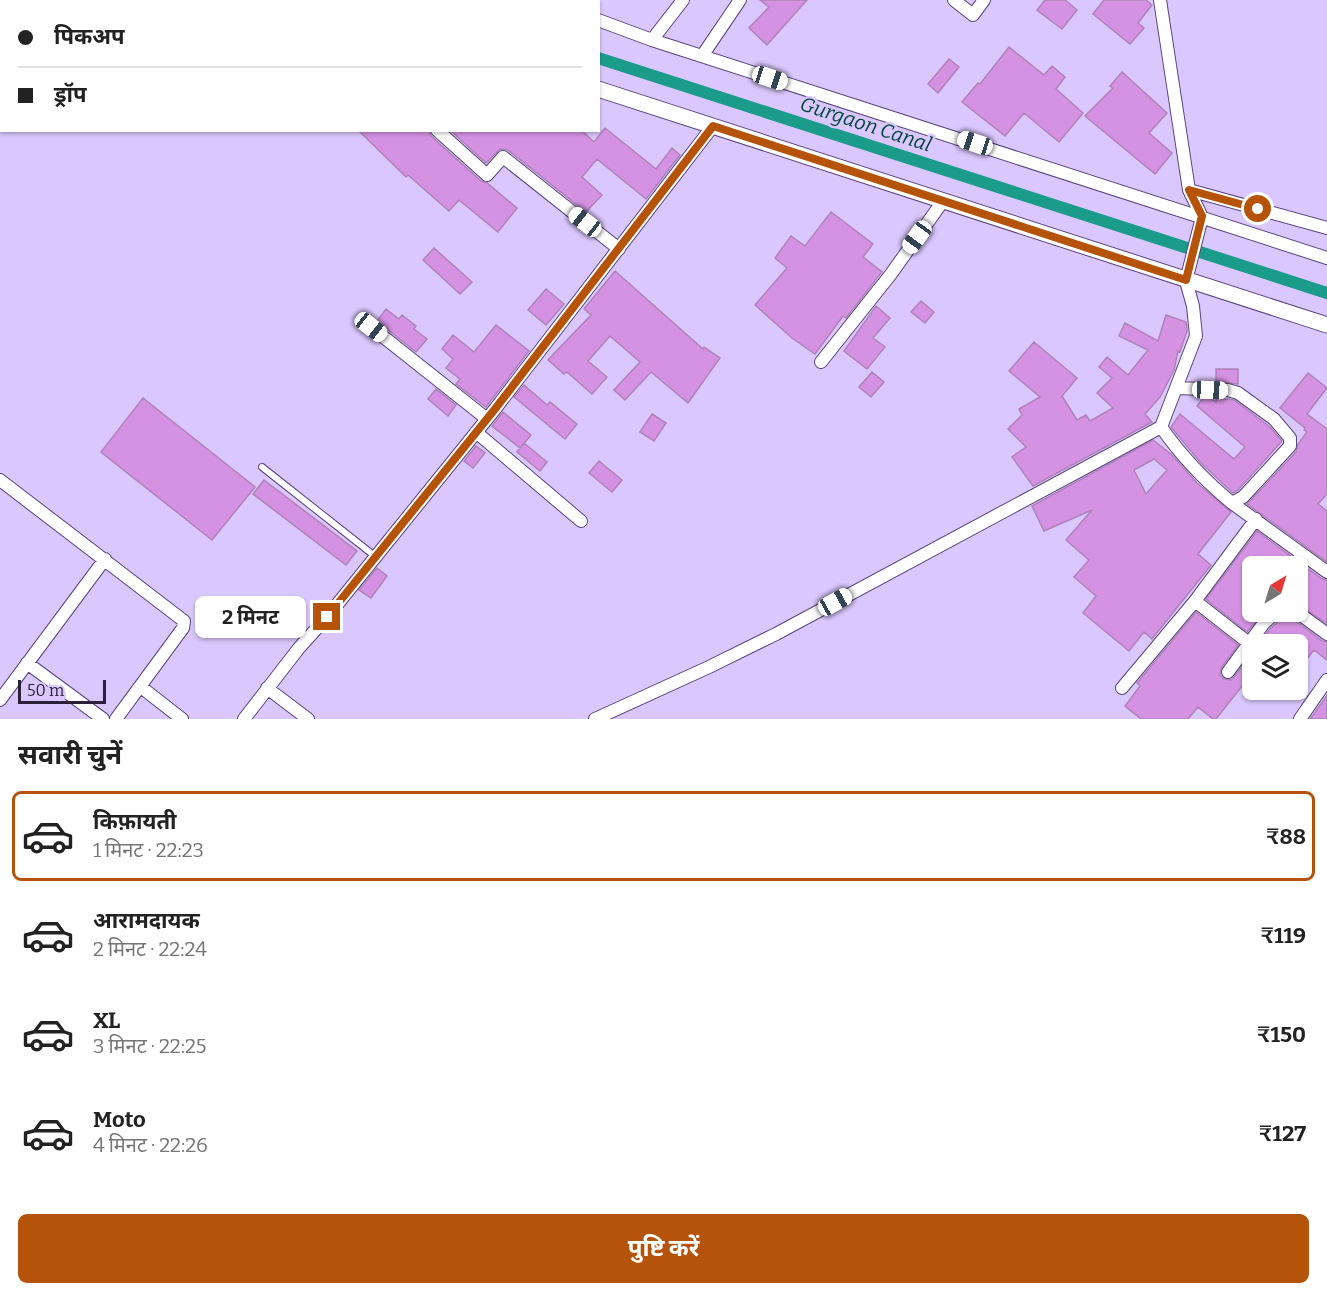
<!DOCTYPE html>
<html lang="hi">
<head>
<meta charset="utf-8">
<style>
  body { margin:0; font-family:Bitter,"Noto Sans Devanagari",serif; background:#f6f6f6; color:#222; height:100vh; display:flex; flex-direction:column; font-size:22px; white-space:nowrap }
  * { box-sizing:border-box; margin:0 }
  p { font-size:20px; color:#767676 }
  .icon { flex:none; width:33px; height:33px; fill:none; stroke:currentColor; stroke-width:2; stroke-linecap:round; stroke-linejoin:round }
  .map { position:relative; height:719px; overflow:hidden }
  .side { display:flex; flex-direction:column; background:#fff; flex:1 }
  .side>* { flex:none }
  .hud { position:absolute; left:0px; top:0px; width:600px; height:132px; box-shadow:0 2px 4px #0004; display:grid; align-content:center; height:132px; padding:0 18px; background:#fff }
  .needle { width:39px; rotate:38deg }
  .controls { position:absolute; left:1242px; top:556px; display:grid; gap:12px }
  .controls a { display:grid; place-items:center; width:66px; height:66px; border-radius:9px; background:#fff; box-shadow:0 2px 4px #0004; font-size:30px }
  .scale { position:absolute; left:18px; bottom:15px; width:88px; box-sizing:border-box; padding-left:6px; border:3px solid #2a2039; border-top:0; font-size:16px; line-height:21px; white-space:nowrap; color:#2a2039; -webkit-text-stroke:4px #dac7fd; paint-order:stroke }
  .end { position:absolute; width:27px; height:27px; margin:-14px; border:8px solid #b45309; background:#fff; box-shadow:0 0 0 3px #fff }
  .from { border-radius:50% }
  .bubble { position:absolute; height:42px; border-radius:9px; background:#fff; box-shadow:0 2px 4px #0004; font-size:20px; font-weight:700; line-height:42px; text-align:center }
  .car { position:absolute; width:18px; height:36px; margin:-18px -9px; border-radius:8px; box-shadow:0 0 4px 2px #0007; background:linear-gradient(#fff 24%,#345 0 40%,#fff 0 76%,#345 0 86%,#fff 0) }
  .hud b { display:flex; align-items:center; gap:21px; height:57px; font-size:22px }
  .hud b+b { border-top:2px solid #e0e0e0 }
  .hud i { width:15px; height:15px; background:#222 }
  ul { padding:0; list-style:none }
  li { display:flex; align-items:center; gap:18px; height:90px; margin:0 12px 9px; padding:0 6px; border:3px solid transparent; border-radius:9px }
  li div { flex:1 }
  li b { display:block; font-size:22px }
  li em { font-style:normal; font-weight:700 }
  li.on { border-color:#b45309 }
  li>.icon { width:54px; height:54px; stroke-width:1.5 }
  h2 { padding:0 18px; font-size:27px; line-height:72px }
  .action { display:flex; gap:12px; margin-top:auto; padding:12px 18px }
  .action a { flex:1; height:69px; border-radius:9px; background:#b45309; color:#fff; font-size:24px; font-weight:700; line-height:69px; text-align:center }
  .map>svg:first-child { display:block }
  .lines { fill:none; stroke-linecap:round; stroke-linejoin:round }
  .canal { stroke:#1b9b8a; stroke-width:12 }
  .building { fill:#d592e3; stroke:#af82b9; stroke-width:1.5; fill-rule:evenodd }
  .service-casing { stroke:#5a447d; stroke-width:8 }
  .minor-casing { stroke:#5a447d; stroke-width:14 }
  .tertiary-casing { stroke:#5a447d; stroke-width:17 }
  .service { stroke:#fff; stroke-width:6 }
  .minor { stroke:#fff; stroke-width:12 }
  .tertiary { stroke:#fff; stroke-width:15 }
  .route { stroke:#b45309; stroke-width:8 }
  .labels { text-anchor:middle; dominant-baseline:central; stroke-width:5; stroke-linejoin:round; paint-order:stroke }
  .water-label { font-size:20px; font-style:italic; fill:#00463d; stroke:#dac7fd }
</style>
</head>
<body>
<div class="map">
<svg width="1327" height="719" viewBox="0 0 1327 719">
  <rect width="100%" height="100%" fill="#dac7fd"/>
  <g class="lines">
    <path class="canal" d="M419,0L424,2
      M598,58L1327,293"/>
  </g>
  <path class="building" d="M760,0H807L767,45L749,28L769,7Z
    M1045,0H1065L1077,10L1062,29L1037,10Z
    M1104,0H1146L1152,5L1138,23L1144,28L1130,44L1093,14Z
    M1009,47L1044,75L1052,66L1065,77L1056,89L1083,113L1059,142L1024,113L1005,136L962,102L978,83L980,84Z
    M949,59L959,67L938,93L928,84Z
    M1122,72L1167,113L1149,133L1172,153L1155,174L1085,116L1113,88L1110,86Z
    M605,128L656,169L672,148L680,155L646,199L597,159L582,177L602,195L586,212L508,150L500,149L486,163L450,130H581L594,142Z
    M358,130H429L431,136L481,181L487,183L517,208L498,232L459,200L449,211L408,175L406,177Z
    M831,212L873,244L863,257L882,272L846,318L843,316L815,354L792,338L755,305L787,268L775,258L791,236L805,246Z
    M434,248L472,282L460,294L423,260Z
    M615,271L703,349L704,347L720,358L688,403L651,372L625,400L614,390L640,362L610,336L588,361L607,377L592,394L567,372L564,374L548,360L591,315L584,309Z
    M546,289L564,304L546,325L528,310Z
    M921,301L934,312L925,323L911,312Z
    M876,306L890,318L873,338L885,347L867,369L844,351Z
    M386,309L399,319L402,315L416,326L414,329L427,339L416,352L377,321Z
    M1166,315L1186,322L1187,331L1180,352L1178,351L1174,370L1160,397L1145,414L1152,422L1033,486L1012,457L1026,447L1008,429L1022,415L1019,409L1040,397L1009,371L1034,342L1077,378L1062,396L1077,420L1086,415L1090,421L1113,408L1097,393L1112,378L1099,367L1107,357L1128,375L1148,350L1119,336L1125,323L1158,341Z
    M496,325L529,351L486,407L456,384L460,379L446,368L453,359L442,349L453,335L474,352Z
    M1216,369H1238V384L1216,381Z
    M872,372L884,382L871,397L859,387Z
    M1308,373L1327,388L1307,414L1327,429V494L1318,504L1327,511V562L1247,504L1296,452L1298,444L1307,432L1304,430L1305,428L1280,408Z
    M524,385L547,405L550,402L577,424L565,439L514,397Z
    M436,389L456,405L448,416L428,399Z
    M1204,397L1210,398L1216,402V398L1234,400L1270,427L1282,441L1238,490L1233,493L1200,462L1171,427L1180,414L1234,459L1245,447L1197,406Z
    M143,398L255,487L212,540L101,452Z
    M503,412L531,435L520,448L492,426Z
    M652,414L666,423L654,441L640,432Z
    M1153,440L1172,455L1197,483L1231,512L1198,554L1211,565L1152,639L1144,632L1129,651L1083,613L1096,596L1074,577L1089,560L1066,540L1092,510L1044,531L1032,506ZM1154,459L1167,470L1146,494L1134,470Z
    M524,443L547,462L540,471L517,452Z
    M476,446L485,453L473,468L464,461Z
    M599,461L622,480L612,492L589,473Z
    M264,480L357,551L346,565L253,494Z
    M1257,531L1322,579L1327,580V624L1298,604V567H1252V612H1264L1247,632L1206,599Z
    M377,568L387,576L371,598L359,590Z
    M1196,612L1238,645L1221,668L1220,675L1224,679L1231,680L1234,677L1252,653V694L1242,686L1216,719H1213L1198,707L1188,719H1141L1125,706L1140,686L1137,683Z
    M1284,612L1322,641L1327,642V660L1314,650L1298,670V645H1258L1270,629L1282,618Z
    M1327,695V719H1310L1323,701Z"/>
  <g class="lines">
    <defs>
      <path id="service" d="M262,467L376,557"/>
      <path id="minor" d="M543,0L547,2
        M954,0L973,15L984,0
        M21,2L23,0
        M598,20L652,40L1327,258
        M0,30L2,28
        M652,40L683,0
        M702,56L740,0
        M437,130L487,175L503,157L619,249
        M1189,190L1327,228
        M371,327L487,419
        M821,362L891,274L943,201
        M1161,427C1182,457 1204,480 1232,503L1243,497L1290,446V438L1274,419L1238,393L1228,390L1176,388
        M476,432L581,521
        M0,480L184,621L183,628L116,719
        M1232,503L1327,572
        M1195,601L1250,644
        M1297,612L1327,634
        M27,663L103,719
        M1228,672L1264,623L1276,612
        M141,687L182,719
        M267,688L308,719
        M1122,688L1195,601L1256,519
        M0,700L105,559
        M244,719L299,648L327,617L495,409L713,126
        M595,719L709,667L776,634L1161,427L1196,336L1193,306L1186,281L1202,217L1189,190L1160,0
        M1300,719L1327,680"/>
      <path id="tertiary" d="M321,0L326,2
        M598,89L1327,325"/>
    </defs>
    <use href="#service" class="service-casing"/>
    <use href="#minor" class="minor-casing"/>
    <use href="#tertiary" class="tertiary-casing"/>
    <use href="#service" class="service"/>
    <use href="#minor" class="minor"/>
    <use href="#tertiary" class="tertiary"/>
  </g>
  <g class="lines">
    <path class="route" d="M327,617L495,409L713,126L1186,280L1202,216L1189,190L1258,209"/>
  </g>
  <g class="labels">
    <g class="water-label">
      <text transform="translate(866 124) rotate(18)">Gurgaon Canal</text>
    </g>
  </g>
</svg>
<div class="controls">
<a><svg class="needle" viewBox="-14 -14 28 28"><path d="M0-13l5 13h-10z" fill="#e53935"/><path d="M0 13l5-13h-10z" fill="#767676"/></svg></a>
<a><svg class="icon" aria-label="layers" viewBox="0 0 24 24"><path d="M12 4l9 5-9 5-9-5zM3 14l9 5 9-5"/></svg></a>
</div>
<div class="scale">50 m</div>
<i class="end from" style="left:1258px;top:209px"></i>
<i class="end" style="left:327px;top:617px"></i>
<div class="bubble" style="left:195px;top:596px;width:111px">2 मिनट</div>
<i class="car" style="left:770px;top:78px;rotate:108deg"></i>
<i class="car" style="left:975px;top:143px;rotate:288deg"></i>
<i class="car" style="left:585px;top:222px;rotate:308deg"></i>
<i class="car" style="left:917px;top:237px;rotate:216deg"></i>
<i class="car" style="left:371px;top:327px;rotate:128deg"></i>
<i class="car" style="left:1210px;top:390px;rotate:92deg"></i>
<i class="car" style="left:835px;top:602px;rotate:61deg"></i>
<div class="hud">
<b><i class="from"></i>पिकअप</b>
<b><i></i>ड्रॉप</b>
</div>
</div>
<section class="side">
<h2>सवारी चुनें</h2>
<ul>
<li class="on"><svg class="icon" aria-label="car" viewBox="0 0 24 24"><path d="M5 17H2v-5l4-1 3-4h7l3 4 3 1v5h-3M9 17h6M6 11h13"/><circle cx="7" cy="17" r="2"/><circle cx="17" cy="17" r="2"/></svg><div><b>किफ़ायती</b><p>1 मिनट · 22:23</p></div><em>₹88</em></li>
<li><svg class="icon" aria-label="car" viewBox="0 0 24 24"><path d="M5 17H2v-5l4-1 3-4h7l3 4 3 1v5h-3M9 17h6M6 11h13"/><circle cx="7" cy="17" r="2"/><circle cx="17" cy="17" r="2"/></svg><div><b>आरामदायक</b><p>2 मिनट · 22:24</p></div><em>₹119</em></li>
<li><svg class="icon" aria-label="car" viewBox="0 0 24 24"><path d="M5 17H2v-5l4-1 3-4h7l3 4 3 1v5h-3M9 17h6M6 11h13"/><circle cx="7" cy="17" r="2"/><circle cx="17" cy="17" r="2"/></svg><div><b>XL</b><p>3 मिनट · 22:25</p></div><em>₹150</em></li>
<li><svg class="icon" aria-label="car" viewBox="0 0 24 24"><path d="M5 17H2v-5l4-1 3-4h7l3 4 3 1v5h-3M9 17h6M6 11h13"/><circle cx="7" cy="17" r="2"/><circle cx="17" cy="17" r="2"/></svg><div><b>Moto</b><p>4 मिनट · 22:26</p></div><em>₹127</em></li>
</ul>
<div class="action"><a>पुष्टि करें</a></div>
</section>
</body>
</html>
